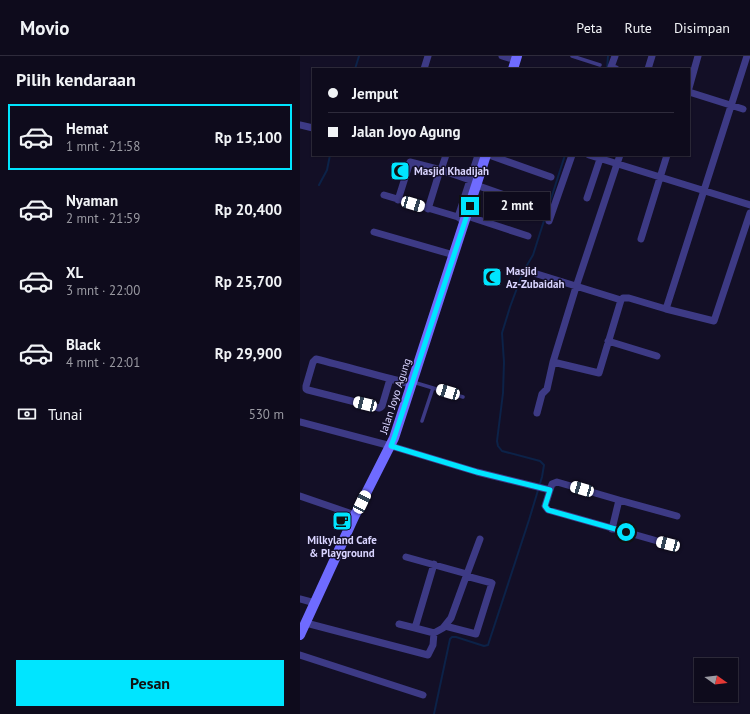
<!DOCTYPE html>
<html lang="id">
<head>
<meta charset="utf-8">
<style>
  body { margin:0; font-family:"PT Sans",sans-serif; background:#171425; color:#f1f3f6; height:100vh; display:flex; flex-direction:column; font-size:15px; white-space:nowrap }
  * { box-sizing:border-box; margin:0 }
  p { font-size:13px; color:#9b9ba3 }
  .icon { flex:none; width:22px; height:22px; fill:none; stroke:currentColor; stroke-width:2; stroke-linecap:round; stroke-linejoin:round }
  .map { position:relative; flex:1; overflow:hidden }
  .drawer { display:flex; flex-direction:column; background:#0e0b1c; width:300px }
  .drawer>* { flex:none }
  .banner { position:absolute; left:12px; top:12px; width:378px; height:88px; border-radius:0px; box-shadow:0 1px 3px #0004,0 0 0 1px #2e2b3b; display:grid; align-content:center; height:88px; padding:0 16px; background:#0e0b1c }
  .needle { width:26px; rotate:104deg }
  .tools { position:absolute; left:394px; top:602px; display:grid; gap:8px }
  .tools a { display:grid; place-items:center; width:44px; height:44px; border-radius:0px; background:#0e0b1c; box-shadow:0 1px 3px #0004,0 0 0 1px #2e2b3b; font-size:20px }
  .end { position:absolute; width:18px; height:18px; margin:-9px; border:5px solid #00e5ff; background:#111; box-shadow:0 0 0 2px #111 }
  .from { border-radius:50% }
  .bubble { position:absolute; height:28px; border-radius:0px; background:#0e0b1c; box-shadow:0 1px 3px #0004,0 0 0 1px #2e2b3b; font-size:13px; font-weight:700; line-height:28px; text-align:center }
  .car { position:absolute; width:12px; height:24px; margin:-12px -6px; border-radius:5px; box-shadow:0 0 3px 1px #0007; background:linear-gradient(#fff 24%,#345 0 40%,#fff 0 76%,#345 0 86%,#fff 0) }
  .banner b { display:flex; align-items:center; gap:14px; height:38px; font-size:15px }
  .banner b+b { border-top:1px solid #2e2b3b }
  .banner i { width:10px; height:10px; background:#f1f3f6 }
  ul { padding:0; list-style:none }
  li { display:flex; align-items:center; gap:12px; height:66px; margin:0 8px 6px; padding:0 8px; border:2px solid transparent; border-radius:0px }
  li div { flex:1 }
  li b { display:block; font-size:15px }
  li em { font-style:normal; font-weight:700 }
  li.current { border-color:#00e5ff }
  li>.icon { width:36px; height:36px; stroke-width:1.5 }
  h2 { padding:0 16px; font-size:18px; line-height:48px }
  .pay { display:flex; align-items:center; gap:10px; height:44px; padding:0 16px; font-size:15px }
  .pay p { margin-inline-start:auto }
  .action { display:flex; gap:8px; margin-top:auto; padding:8px 16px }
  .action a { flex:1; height:46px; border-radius:0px; background:#00e5ff; color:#111; font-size:16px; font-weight:700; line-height:46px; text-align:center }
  header { display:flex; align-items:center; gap:24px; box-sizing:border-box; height:56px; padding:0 20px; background:#0e0b1c; border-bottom:1px solid #2e2b3b }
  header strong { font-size:19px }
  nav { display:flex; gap:22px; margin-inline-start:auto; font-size:14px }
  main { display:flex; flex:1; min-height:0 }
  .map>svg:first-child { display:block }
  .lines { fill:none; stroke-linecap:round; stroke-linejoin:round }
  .stream { stroke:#0c2248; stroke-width:2 }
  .service { stroke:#3d3a85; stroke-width:3.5 }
  .minor { stroke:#3d3a85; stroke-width:7 }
  .secondary { stroke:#6f6bff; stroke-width:10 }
  .route { stroke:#00e5ff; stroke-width:5 }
  .labels { text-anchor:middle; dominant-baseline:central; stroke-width:3; stroke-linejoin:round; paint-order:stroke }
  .poi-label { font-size:11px; font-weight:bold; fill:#d9d4ff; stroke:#130f26; text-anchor:start }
  .street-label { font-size:11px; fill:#d9d4ff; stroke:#130f26 }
</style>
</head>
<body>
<header>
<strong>Movio</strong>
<nav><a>Peta</a><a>Rute</a><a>Disimpan</a></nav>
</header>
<main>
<section class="drawer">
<h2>Pilih kendaraan</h2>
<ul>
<li class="current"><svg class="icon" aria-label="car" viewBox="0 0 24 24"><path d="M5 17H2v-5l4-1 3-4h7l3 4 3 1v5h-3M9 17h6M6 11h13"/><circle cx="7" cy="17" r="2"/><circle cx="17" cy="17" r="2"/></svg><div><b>Hemat</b><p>1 mnt · 21:58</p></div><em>Rp 15,100</em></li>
<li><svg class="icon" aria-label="car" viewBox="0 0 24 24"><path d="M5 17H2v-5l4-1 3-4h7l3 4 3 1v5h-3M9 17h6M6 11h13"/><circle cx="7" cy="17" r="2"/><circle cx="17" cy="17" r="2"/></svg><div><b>Nyaman</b><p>2 mnt · 21:59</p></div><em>Rp 20,400</em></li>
<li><svg class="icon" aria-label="car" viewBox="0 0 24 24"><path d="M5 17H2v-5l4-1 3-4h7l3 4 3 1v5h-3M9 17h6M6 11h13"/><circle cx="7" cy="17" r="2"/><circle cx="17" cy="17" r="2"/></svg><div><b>XL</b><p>3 mnt · 22:00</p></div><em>Rp 25,700</em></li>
<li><svg class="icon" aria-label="car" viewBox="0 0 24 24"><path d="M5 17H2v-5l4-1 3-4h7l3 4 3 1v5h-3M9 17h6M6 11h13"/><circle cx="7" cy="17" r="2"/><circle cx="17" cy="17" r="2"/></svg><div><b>Black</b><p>4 mnt · 22:01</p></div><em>Rp 29,900</em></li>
</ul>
<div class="pay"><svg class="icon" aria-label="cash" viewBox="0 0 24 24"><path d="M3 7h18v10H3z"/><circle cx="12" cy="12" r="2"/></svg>Tunai<p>530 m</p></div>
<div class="action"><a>Pesan</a></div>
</section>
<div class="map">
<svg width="450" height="658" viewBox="0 0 450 658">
  <rect width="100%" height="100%" fill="#130f26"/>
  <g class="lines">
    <path class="stream" d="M55,13L59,0
      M307,13L308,0
      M19,129L27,114L30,99
      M134,658L150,583L152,581H156L184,590L188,589L229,464L242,421L244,409L240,405L202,395L198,390L197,385L203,337L204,306L202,277L210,251L223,216L233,199L265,99"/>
    <path class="service" d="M272,0L300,9
      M113,326L163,341
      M122,365L133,332"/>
    <path class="minor" d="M202,0L216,4
      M315,0L311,11L316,13
      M124,13L128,0
      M348,13L352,0
      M389,32L398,0
      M389,36L443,53
      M0,69L13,72
      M189,99L251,121
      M289,99L450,149
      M141,114L170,124
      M176,129L241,152
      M84,139L158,161
      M287,142L300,103
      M98,144L110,106L141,114L146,99
      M128,153L140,114
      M167,160L228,180
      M161,163L158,161L178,99
      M249,165L272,99
      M74,176L154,199
      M341,183L367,99
      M237,218L321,244
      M366,253L414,265L450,157
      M308,285L357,300
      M253,306L299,317L321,244L323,242H329L366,253L447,0
      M90,323L82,350L81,351L79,352L8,334L6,333V330L13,306L16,303C48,311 79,320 111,328
      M237,357L242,338L247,333L253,306L276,231L320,99
      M0,366L91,390L177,416L250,434L252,428L257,426L319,444L312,473
      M250,434L245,450L248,454L368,488
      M0,440L55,459
      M319,444L377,460
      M106,501L167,518
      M134,508L115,572L134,577L143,572L151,562L167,518L180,483
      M0,543L15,547
      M6,567L128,599L133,589L134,577
      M99,568L115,572
      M145,570L176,578L192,527L166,520
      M0,599L123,639"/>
    <path class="secondary" d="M213,13L217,0
      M0,579L55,459L94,382L186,99"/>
  </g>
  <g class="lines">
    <path class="route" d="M170,150L94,382L91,390L177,416L250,434L245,450L248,454L326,476"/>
  </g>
  <defs>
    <symbol id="mosque-square" viewBox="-11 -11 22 22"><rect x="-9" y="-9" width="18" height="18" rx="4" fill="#00e5ff" stroke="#130f26"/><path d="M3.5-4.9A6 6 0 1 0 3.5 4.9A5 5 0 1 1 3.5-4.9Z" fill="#111"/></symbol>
    <symbol id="cafe-square" viewBox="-11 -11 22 22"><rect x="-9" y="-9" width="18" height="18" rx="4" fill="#00e5ff" stroke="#130f26"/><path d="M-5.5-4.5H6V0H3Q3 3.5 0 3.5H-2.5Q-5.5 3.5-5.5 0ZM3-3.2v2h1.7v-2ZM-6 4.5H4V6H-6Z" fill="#111"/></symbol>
  </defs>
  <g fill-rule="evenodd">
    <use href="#mosque-square" x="89" y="104" width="22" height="22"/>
    <use href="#mosque-square" x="181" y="210" width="22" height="22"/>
    <use href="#cafe-square" x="31" y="454" width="22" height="22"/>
  </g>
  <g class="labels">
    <g class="poi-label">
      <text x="114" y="115">Masjid Khadijah</text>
      <text x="206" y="215">Masjid<tspan x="206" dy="13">Az-Zubaidah</tspan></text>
      <text x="42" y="484" text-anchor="middle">Milkyland Cafe<tspan x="42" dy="13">&amp; Playground</tspan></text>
    </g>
    <g class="street-label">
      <text transform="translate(95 340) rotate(-72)">Jalan Joyo Agung</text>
    </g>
  </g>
</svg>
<div class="tools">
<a><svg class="needle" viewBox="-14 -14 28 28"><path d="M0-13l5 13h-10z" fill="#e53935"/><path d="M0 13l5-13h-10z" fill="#9b9ba3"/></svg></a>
</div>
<i class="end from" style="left:326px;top:476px"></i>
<i class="end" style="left:170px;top:150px"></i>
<div class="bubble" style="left:184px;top:136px;width:66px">2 mnt</div>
<i class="car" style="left:113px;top:148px;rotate:106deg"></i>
<i class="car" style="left:148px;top:336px;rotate:287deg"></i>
<i class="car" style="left:65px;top:348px;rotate:284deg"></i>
<i class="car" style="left:282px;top:433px;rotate:286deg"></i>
<i class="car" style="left:62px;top:446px;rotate:26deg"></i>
<i class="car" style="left:368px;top:488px;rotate:285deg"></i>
<div class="banner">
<b><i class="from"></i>Jemput</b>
<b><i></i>Jalan Joyo Agung</b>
</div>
</div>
</main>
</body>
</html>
